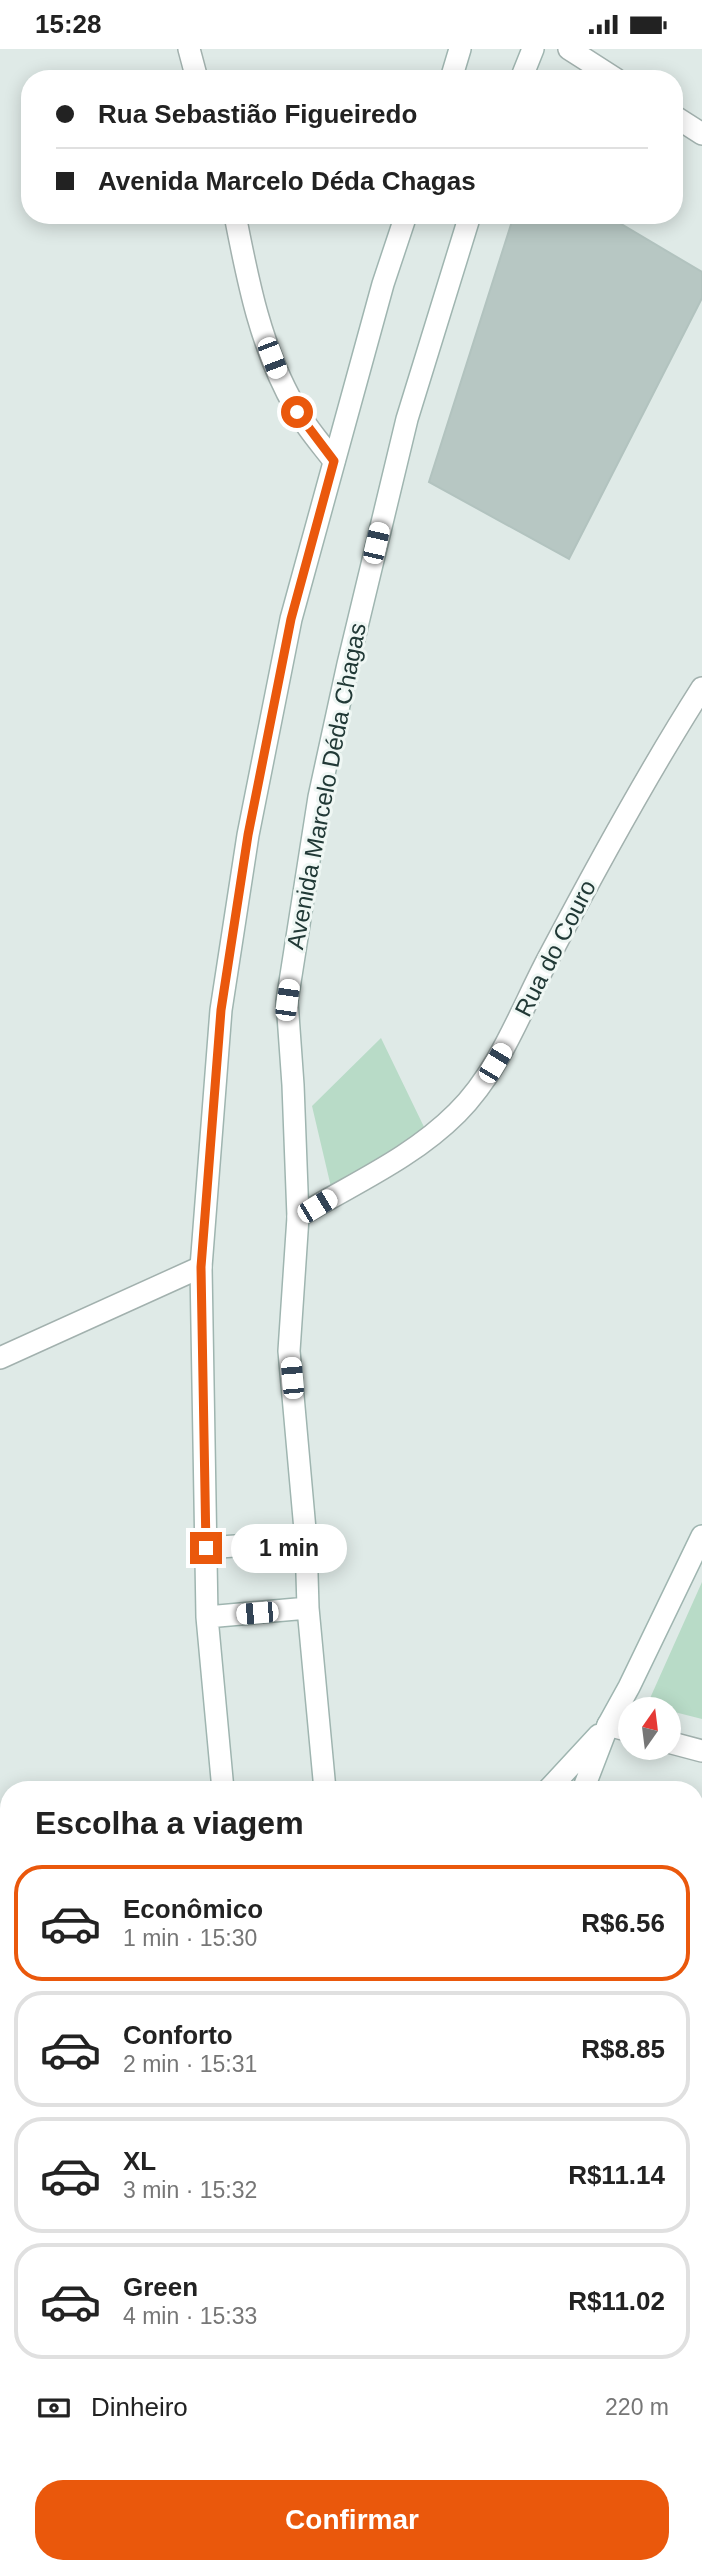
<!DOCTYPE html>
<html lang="pt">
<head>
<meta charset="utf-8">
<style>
  body { margin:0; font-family:Helvetica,sans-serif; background:#f2f2f2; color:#222; height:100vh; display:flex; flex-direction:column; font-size:26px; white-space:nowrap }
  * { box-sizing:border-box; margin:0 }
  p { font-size:23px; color:#767676 }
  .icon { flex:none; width:38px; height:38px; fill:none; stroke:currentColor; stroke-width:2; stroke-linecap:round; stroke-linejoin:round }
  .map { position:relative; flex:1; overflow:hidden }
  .side { position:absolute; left:0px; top:1732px; width:704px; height:793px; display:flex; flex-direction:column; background:#fff; border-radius:28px 28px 0 0; box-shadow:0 4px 18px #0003 }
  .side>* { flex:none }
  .top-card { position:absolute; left:21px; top:21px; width:662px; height:154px; border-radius:28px; box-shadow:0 4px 18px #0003; display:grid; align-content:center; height:154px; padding:0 35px; background:#fff }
  .needle { width:46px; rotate:14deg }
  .buttons { position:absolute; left:618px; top:1648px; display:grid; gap:14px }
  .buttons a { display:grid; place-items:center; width:63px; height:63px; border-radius:50%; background:#fff; box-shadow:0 4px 18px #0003; font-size:35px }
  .end { position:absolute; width:32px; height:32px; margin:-16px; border:9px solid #ea580c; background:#fff; box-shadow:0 0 0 4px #fff }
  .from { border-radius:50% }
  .bubble { position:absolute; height:49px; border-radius:24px; background:#fff; box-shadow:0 4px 18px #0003; font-size:23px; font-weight:700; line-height:49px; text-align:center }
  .car { position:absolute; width:21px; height:42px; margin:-21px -10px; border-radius:9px; box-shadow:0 0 5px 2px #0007; background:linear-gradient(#fff 24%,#345 0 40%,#fff 0 76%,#345 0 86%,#fff 0) }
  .top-card b { display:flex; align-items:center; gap:24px; height:66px; font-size:26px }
  .top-card b+b { border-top:2px solid #e0e0e0 }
  .top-card i { width:18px; height:18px; background:#222 }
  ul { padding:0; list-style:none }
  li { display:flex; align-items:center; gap:21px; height:116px; margin:0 14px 10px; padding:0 21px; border:4px solid #e0e0e0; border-radius:28px }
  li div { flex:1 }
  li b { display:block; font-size:26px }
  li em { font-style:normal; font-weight:700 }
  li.selected { border-color:#ea580c }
  li>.icon { width:63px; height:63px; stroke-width:1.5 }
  h2 { padding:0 35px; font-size:32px; line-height:84px }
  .pay { display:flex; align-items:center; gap:18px; height:77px; padding:0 35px; font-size:26px }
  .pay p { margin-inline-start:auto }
  .primary-button { display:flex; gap:14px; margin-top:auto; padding:14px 35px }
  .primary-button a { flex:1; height:80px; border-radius:28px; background:#ea580c; color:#fff; font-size:28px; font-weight:700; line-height:80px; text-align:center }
  .status { display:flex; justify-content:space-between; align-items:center; height:49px; padding:0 35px; background:#fff; direction:ltr }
  .status svg { height:19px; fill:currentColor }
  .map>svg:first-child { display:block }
  .green { fill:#b8dbc7 }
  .building { fill:#b7c7c3; stroke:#b2c3bf; stroke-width:2 }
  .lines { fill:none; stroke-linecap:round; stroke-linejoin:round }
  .street-casing { stroke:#a2b1ae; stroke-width:24 }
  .secondary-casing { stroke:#9fb5b0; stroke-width:24 }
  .street { stroke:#fff; stroke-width:21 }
  .secondary { stroke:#fff; stroke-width:21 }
  .route { stroke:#ea580c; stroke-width:9 }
  .labels { text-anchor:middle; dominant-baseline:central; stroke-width:6; stroke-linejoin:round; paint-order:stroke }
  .street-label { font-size:24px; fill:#213936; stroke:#eff7f4 }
</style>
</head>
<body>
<div class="status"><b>15:28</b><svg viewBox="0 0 49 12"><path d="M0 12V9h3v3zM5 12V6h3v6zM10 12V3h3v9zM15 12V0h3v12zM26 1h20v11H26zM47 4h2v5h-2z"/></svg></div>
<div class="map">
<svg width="702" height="2524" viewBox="0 0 702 2524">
  <rect width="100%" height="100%" fill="#dfeae7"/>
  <path class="green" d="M381,989L425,1080L331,1138L312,1057Z
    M702,1533V1670L647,1656Z"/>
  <path class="building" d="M514,166H606L702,223V249L569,510L429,433Z"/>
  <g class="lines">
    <defs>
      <path id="street" d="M189,0L197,30
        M569,0L616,30
        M674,67L702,85
        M235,166C248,233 261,300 296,360C306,378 321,395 334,412
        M298,1168C352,1135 411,1110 457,1064C501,1020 521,960 550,906C598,815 647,725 702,639
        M0,1309L201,1218
        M608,1676L630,1682
        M668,1693L702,1702
        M695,2244L702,2241
        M695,2393L702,2450"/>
      <path id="secondary" d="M451,30L460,0
        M521,30L533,0
        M206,1499L306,1492
        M207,1568L308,1559
        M223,1741L207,1568L201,1218L221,961L248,786L291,570L383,235L406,166
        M325,1741L308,1559L306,1492L289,1302L298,1168L293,1036L287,952L319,748L348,615L407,370L470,166
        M548,1741L599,1686
        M583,1741L608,1676L629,1638L702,1487
        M0,2321L9,2317
        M328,2516L330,2524
        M406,2516L407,2524
        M13,2524L18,2516"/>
    </defs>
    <use href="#street" class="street-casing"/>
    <use href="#secondary" class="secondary-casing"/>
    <use href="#street" class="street"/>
    <use href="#secondary" class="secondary"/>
  </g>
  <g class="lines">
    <path class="route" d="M206,1499L201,1218L221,961L248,786L291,570L334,412L297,363"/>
  </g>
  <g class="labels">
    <g class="street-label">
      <text transform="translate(326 737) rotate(-79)">Avenida Marcelo Déda Chagas</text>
      <text transform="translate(555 899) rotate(-63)">Rua do Couro</text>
    </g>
  </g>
</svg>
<div class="buttons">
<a><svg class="needle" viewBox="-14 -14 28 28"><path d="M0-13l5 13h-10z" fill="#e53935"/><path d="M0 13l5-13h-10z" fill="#767676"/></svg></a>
</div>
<i class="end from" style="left:297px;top:363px"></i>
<i class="end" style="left:206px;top:1499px"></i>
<div class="bubble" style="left:231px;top:1475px;width:116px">1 min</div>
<i class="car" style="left:272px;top:309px;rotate:159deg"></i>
<i class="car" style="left:376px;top:494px;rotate:13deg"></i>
<i class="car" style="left:287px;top:951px;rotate:8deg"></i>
<i class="car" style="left:495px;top:1014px;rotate:31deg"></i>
<i class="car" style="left:317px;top:1157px;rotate:59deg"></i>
<i class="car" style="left:292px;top:1329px;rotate:355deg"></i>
<i class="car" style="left:257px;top:1564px;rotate:265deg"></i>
<div class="top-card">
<b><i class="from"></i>Rua Sebastião Figueiredo</b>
<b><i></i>Avenida Marcelo Déda Chagas</b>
</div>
<section class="side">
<h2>Escolha a viagem</h2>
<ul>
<li class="selected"><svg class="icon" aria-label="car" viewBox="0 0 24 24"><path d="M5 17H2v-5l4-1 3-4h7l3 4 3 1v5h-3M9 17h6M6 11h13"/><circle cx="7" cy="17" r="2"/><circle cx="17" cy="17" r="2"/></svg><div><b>Econômico</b><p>1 min · 15:30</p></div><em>R$6.56</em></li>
<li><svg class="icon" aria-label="car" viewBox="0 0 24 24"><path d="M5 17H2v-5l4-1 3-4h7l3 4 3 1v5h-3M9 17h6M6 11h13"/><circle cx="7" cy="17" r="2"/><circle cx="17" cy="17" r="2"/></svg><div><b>Conforto</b><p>2 min · 15:31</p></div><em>R$8.85</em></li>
<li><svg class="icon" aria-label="car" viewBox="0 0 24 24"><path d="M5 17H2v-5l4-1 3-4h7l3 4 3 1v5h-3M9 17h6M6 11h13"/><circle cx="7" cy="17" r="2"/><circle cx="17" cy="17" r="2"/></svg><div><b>XL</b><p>3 min · 15:32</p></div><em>R$11.14</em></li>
<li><svg class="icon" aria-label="car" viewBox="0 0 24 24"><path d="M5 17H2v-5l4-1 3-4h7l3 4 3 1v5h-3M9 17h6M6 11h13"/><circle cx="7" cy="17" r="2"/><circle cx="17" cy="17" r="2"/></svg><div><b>Green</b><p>4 min · 15:33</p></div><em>R$11.02</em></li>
</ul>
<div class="pay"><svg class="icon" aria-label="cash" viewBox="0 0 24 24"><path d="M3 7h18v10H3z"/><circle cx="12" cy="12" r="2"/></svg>Dinheiro<p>220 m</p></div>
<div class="primary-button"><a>Confirmar</a></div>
</section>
</div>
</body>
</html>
